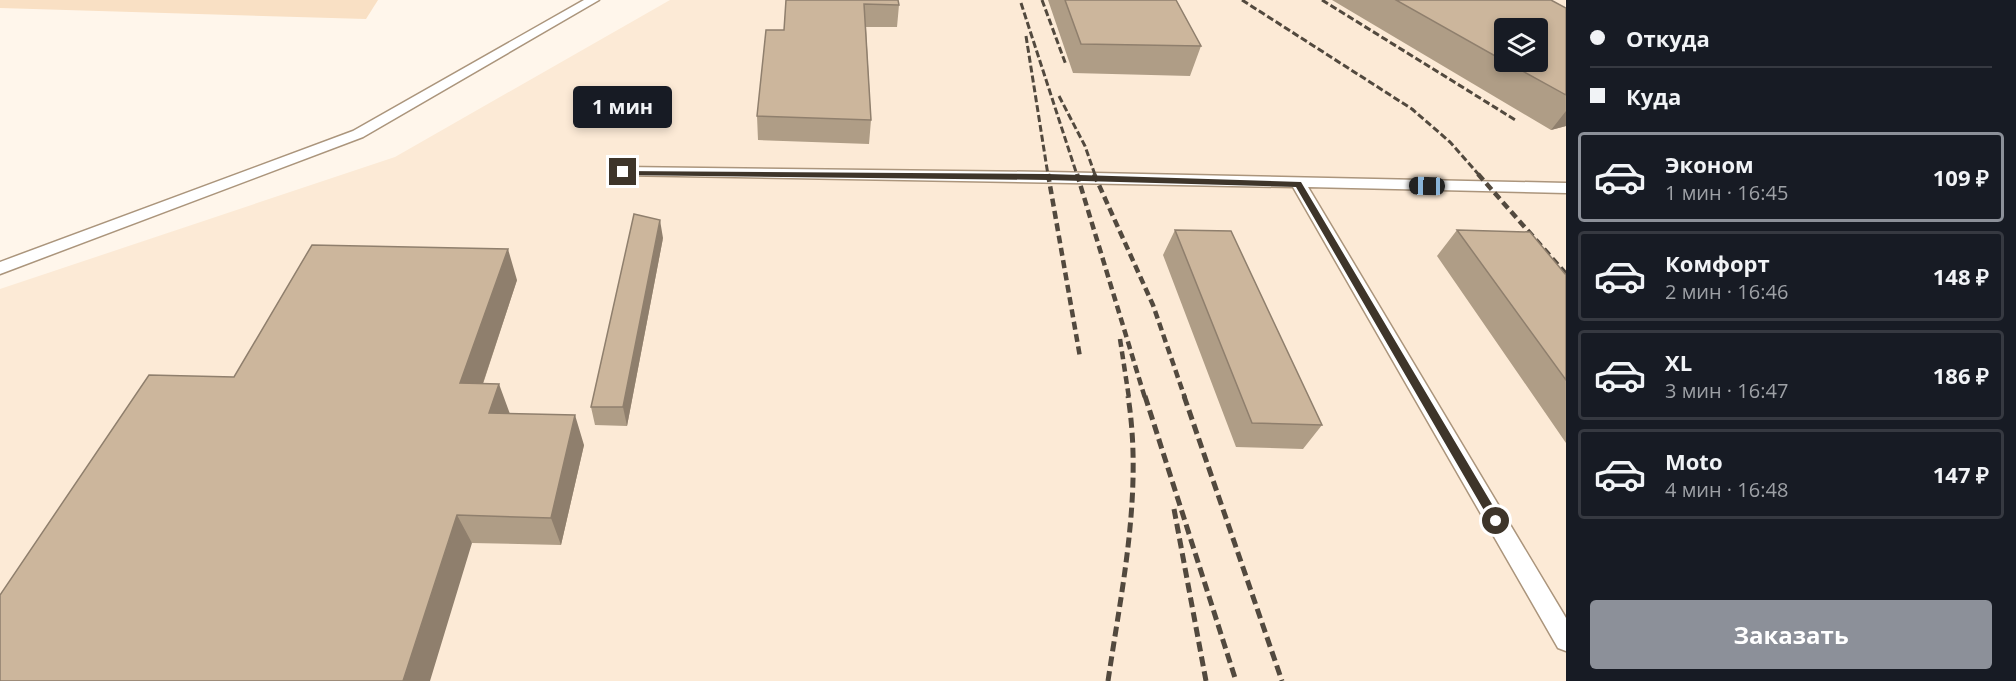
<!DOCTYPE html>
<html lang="ru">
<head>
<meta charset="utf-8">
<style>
  body { margin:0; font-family:"Open Sans",sans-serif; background:#242831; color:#f1f3f6; height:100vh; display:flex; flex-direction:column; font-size:22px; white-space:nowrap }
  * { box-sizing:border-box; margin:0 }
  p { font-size:20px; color:#9ea1a6 }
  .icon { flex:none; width:33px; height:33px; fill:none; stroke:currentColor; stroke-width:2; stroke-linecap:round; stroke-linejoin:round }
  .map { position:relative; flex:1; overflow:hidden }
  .side { display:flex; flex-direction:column; background:#171b24; width:450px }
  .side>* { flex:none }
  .guide { display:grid; align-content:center; height:132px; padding:0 24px; background:#171b24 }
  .tools { position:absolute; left:1494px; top:18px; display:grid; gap:12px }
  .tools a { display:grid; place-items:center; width:54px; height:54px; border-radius:6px; background:#171b24; box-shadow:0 3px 9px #0003; font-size:30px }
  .end { position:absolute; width:27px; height:27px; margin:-14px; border:8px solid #3e352a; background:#fff; box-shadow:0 0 0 3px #fff }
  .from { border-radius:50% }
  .bubble { position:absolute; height:42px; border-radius:6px; background:#171b24; box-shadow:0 3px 9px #0003; font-size:20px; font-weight:700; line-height:42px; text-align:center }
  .car { position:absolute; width:18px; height:36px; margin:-18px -9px; border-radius:8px; box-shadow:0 0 4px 2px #0007; background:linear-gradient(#222 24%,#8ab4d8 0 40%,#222 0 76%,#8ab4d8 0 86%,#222 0) }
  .guide b { display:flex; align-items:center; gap:21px; height:57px; font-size:22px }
  .guide b+b { border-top:2px solid #363941 }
  .guide i { width:15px; height:15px; background:#f1f3f6 }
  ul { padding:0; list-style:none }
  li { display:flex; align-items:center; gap:18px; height:90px; margin:0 12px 9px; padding:0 12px; border:3px solid #363941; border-radius:6px }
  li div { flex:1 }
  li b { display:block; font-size:22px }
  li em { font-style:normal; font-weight:700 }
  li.on { border-color:#8c9099 }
  li>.icon { width:54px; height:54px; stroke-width:1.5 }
  .button { display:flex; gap:12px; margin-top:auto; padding:12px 24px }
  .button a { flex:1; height:69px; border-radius:6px; background:#8c9099; color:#fff; font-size:24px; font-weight:700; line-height:69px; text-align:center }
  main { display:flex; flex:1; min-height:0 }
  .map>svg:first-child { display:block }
  .built { fill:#fcead6; fill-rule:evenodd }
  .green { fill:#f9e0c4 }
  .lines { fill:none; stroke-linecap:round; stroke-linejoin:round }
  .service-casing { stroke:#ab957c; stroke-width:3 }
  .service { fill:#fff; fill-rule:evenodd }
  .rail-far2 { stroke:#52493e; stroke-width:3; stroke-dasharray:7 3; stroke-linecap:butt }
  .rail-far1 { stroke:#52493e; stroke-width:4.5; stroke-dasharray:8 4.5; stroke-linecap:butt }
  .rail { stroke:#52493e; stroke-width:5; stroke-dasharray:10 5; stroke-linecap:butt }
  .wall { fill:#af9d86; fill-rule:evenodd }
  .shaded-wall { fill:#8f7f6d }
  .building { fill:#ccb69c; stroke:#8f7f6d; stroke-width:1.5 }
  .route { fill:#3e352a }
</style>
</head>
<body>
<main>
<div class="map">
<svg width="1566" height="681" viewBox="0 0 1566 681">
  <rect width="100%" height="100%" fill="#fff6eb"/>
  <path class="built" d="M670,0H1566V681H0V289L395,157ZM1504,28H1538V62H1504Z"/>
  <path class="green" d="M0,0H378L366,19L0,8Z"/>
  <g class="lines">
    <defs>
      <path id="service" d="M584,0H599L363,137L0,274V262L353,131Z
        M623,167L1048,172L1566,183V193L1308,187L1566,618V651L1558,648L1293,187L618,175L616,172L618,169Z"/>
    </defs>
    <use href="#service" class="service-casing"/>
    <use href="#service" class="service"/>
    <path class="rail-far2" d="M1042,0L1066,65
      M1242,0L1412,109L1450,142L1479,175
      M1322,0L1517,121
      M1021,3L1077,175
      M1026,36L1048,175
      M1059,96L1085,146L1095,175"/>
    <path class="rail-far1" d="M1048,174L1080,357
      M1077,174L1145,398
      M1094,174L1153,305L1185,398
      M1478,174L1566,274
      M1120,339L1129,398"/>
    <path class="rail" d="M1145,396L1236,681
      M1184,396L1282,681
      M1174,509L1206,681
      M1108,681C1122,586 1143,492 1128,396"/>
  </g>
  <path class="wall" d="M786,0L899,5L897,27H866L871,120L869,144L758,140L757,116L784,30Z
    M1048,0H1176L1201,46L1190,76L1073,73Z
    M1332,0H1551L1566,8V126L1551,130ZM1504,28L1538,62H1504Z
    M1175,230L1322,425L1303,449L1236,447L1163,255Z
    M1457,230L1566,275V443L1437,256Z
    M663,238L627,426L595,425L591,407Z
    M517,280L483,384L510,414L584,445L561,545L472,543L234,377Z"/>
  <path class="shaded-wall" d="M1566,111V126L1551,130Z
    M660,220L663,238L627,426L623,407Z
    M508,249L517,280L473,413L460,383Z
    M499,384L510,414L489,413Z
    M575,415L584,445L561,545L551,518Z
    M457,515L472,543L430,681H403Z"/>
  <path class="building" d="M786,0H898L899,5L864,4L871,120L757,116L766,30H784Z
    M1065,0H1176L1201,46L1081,44Z
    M1396,0H1551L1566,8V95L1506,62H1538V28H1504V61Z
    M634,214L660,220L623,407H591Z
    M1175,230L1231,231L1322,425L1252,423Z
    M1457,230L1530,232L1566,275V380Z
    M312,245L508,249L460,383L499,384L489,413L575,415L551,518L457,515L403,681H0V595L149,375L234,377Z"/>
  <path class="route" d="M620,171L1048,174L1301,182L1502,521L1496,526L1492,524L1296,187L1048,180L623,175L620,174Z"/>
</svg>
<div class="tools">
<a><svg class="icon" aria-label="layers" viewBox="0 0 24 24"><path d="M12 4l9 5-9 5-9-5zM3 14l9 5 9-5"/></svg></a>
</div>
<i class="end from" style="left:1496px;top:521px"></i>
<i class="end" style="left:623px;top:172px"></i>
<div class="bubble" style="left:573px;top:86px;width:99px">1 мин</div>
<i class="car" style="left:1427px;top:186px;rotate:271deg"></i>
</div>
<section class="side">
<div class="guide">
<b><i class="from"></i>Откуда</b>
<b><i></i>Куда</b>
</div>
<ul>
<li class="on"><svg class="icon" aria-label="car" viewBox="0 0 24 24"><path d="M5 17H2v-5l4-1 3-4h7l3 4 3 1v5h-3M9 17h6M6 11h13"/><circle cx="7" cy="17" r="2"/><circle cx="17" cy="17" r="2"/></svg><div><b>Эконом</b><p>1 мин · 16:45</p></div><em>109 ₽</em></li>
<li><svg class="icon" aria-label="car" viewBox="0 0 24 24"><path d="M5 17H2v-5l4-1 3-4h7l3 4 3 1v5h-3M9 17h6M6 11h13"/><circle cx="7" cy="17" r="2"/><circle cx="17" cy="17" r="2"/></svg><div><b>Комфорт</b><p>2 мин · 16:46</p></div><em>148 ₽</em></li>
<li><svg class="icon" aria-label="car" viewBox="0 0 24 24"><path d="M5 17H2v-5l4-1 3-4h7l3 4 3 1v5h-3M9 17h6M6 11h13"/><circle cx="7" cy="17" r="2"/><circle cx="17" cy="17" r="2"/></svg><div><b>XL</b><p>3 мин · 16:47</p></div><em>186 ₽</em></li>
<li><svg class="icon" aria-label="car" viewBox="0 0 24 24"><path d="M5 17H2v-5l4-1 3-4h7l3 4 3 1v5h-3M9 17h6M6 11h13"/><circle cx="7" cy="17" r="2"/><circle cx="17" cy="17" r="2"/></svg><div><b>Moto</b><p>4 мин · 16:48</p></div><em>147 ₽</em></li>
</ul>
<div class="button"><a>Заказать</a></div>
</section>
</main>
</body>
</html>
